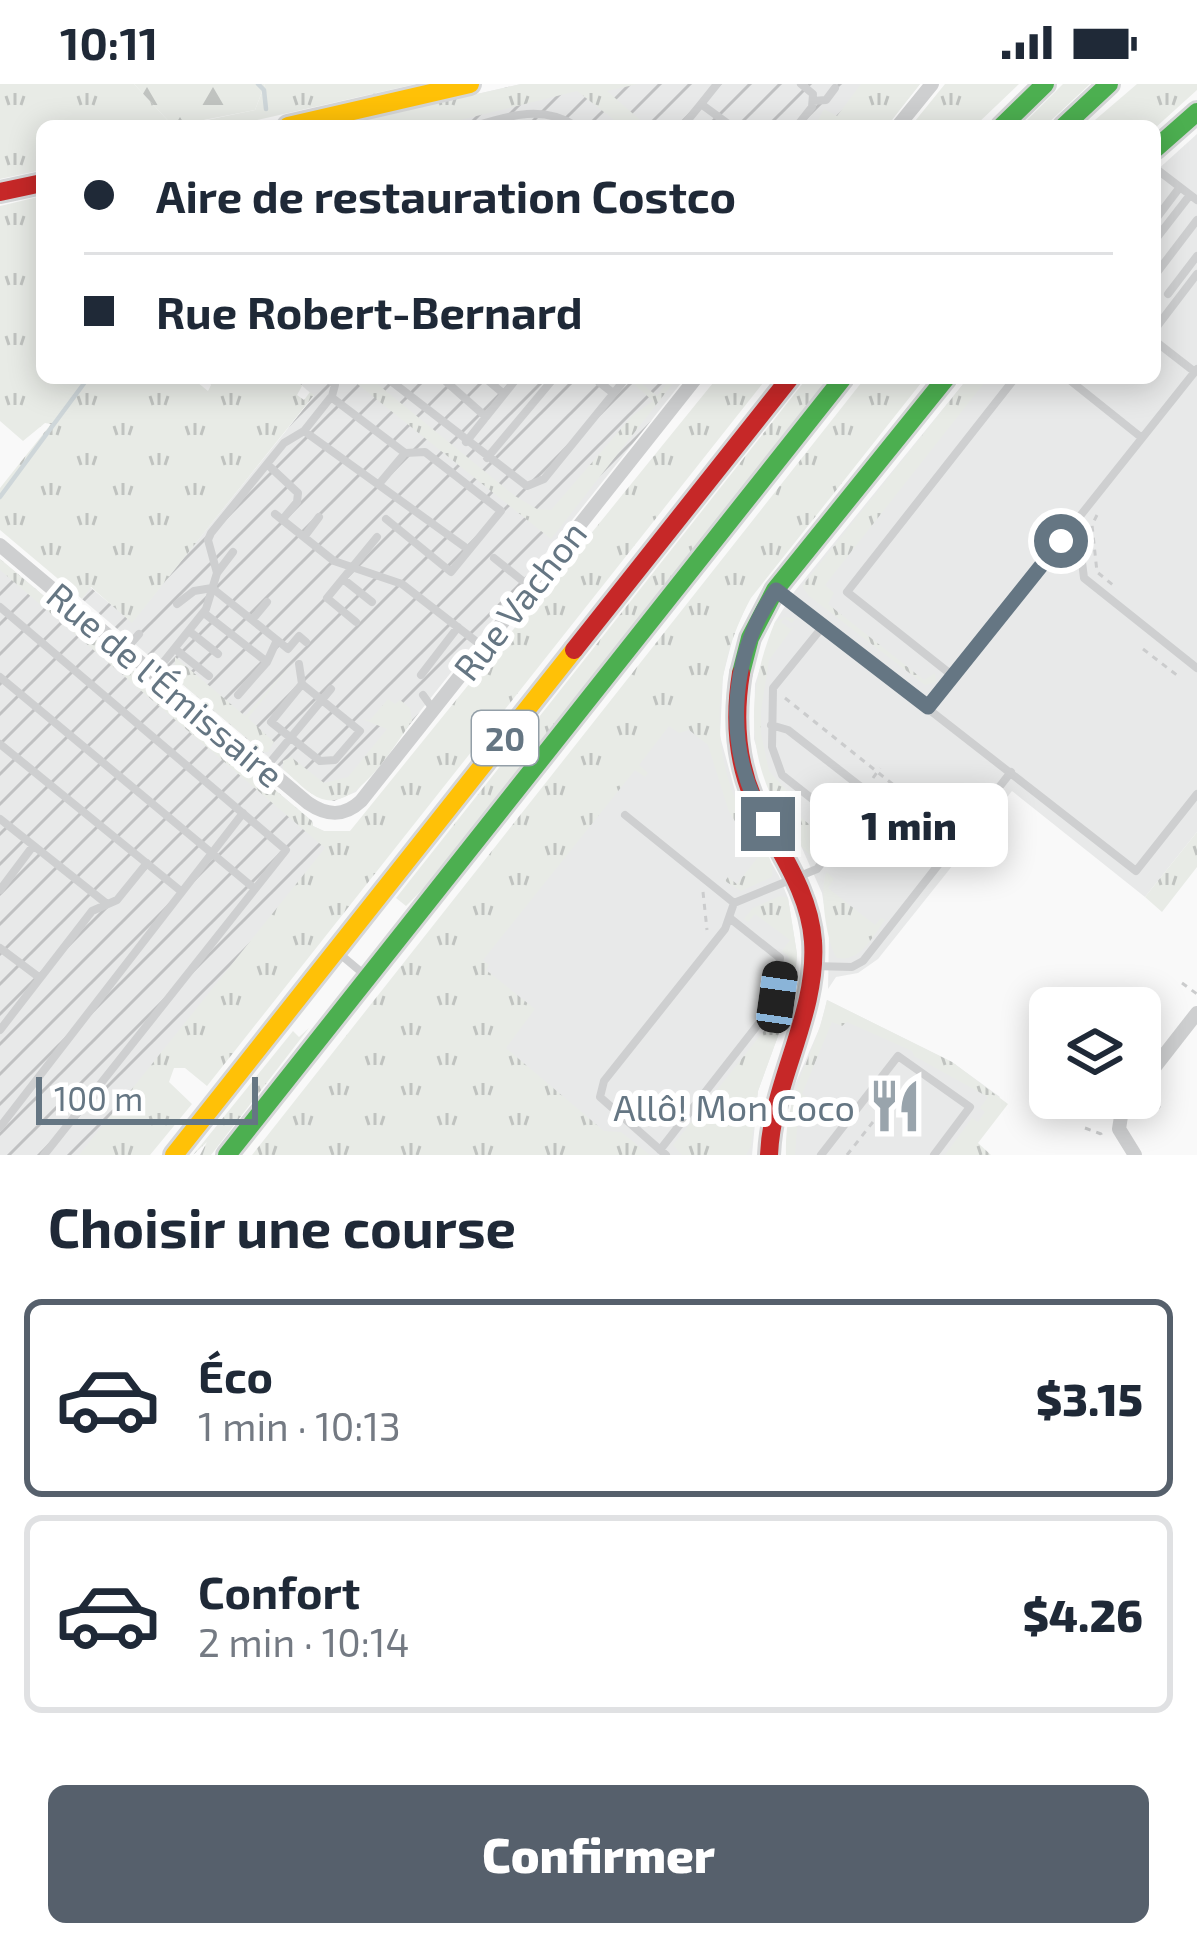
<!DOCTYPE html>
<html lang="fr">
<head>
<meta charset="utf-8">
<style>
  body { margin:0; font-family:"Exo 2",sans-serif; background:#f6f6f7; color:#1f2937; height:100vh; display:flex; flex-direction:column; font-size:45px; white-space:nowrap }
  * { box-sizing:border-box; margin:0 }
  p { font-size:39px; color:#747a83 }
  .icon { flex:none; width:66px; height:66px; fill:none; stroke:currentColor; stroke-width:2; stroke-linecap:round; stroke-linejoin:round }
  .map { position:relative; height:1071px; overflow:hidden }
  .drawer { display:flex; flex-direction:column; background:#fff; flex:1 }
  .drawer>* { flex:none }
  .hud { position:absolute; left:36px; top:36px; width:1125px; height:264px; border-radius:18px; box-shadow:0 6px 30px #0003; display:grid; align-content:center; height:264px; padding:0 48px; background:#fff }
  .buttons { position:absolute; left:1029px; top:903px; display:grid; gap:24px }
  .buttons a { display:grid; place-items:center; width:132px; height:132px; border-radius:18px; background:#fff; box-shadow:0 6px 30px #0003; font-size:60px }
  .scale { position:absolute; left:36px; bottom:30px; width:222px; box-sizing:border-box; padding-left:12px; border:6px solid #657683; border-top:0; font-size:33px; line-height:42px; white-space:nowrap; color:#657683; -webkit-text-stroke:9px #fff; paint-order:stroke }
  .end { position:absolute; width:54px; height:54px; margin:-27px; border:15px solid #657683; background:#fff; box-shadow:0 0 0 6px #fff }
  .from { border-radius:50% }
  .bubble { position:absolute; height:84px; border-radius:18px; background:#fff; box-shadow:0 6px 30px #0003; font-size:39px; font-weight:800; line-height:84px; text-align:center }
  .car { position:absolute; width:36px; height:72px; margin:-36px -18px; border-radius:15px; box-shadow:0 0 9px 3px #0007; background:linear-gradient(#222 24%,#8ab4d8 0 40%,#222 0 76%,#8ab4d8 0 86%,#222 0) }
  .hud b { display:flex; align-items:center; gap:42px; height:114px; font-size:45px }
  .hud b+b { border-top:3px solid #e0e1e3 }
  .hud i { width:30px; height:30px; background:#1f2937 }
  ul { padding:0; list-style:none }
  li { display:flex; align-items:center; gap:36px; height:198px; margin:0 24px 18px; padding:0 24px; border:6px solid #e0e1e3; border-radius:18px }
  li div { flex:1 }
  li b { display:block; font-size:45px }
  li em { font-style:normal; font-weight:800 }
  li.on { border-color:#56606c }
  li>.icon { width:108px; height:108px; stroke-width:1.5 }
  h2 { padding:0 48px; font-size:54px; line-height:144px }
  .primary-button { display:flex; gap:24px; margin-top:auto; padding:24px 48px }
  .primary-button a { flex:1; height:138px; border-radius:18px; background:#56606c; color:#fff; font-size:48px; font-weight:800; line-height:138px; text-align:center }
  .status { display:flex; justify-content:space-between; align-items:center; height:84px; padding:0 60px; background:#fff; direction:ltr }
  .status svg { height:33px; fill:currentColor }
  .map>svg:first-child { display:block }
  .built { fill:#e8e9e9 }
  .industrial { fill:url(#industrial-furrows) }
  .grass { fill:url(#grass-tufts) }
  .forest { fill:url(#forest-firs) }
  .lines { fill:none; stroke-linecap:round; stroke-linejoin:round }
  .stream { stroke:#ced6d9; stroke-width:4.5 }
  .fast-casing { stroke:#d5d6d7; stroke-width:24 }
  .slow-casing { stroke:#d5d6d7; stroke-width:24 }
  .jam-casing { stroke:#d5d6d7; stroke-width:24 }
  .path { stroke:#cbcccd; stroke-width:3; stroke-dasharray:6 6; stroke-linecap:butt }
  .lane { stroke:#cecfd0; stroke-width:8 }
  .street { stroke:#cecfd0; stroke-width:14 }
  .fast { stroke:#4caf50; stroke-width:18 }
  .slow { stroke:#ffc107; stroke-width:18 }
  .jam { stroke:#c62828; stroke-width:18 }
  .route { stroke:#657683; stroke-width:15 }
  .labels { text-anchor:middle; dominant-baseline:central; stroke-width:12; stroke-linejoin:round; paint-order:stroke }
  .shield { fill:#fff; stroke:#939fa8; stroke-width:3 }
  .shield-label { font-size:33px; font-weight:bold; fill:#657683 }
  .street-label { font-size:36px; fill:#657683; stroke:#fff }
  .poi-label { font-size:36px; fill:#657683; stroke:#fff; text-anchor:end }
</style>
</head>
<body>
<div class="status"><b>10:11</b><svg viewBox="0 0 49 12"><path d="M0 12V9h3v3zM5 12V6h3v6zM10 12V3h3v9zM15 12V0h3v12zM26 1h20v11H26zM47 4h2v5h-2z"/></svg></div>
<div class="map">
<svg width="1197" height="1071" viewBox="0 0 1197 1071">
  <defs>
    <pattern id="industrial-furrows" width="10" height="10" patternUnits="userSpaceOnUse" patternTransform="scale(3)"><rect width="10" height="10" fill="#e8e9e9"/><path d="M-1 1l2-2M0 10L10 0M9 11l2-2" fill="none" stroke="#c0c1c2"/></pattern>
    <pattern id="grass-tufts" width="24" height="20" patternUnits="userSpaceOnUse" patternTransform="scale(3)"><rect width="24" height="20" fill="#e8ebe6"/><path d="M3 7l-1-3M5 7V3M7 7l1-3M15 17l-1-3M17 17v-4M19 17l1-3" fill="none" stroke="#c0c3c0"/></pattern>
    <pattern id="forest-firs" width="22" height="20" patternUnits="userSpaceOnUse" patternTransform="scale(3)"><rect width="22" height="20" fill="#e8ebe6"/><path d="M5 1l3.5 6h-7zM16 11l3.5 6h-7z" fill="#c0c3c0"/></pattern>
  </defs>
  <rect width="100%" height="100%" fill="#f9f9f9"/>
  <path class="built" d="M1197,50V748L1145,813L1012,707L878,875L858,889L836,893L828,905L829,851L822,809L798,755L771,713L754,655L755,600L775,538L794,508L968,294H1155V88Z
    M747,510L750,514L734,549L723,592L720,652L740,725L779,792L788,814L797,870L794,908L758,1007L752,1071H632L434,906Z
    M827,916L952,978L1000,1013L962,1061L973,1071H786L793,1005L820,943Z"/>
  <path class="industrial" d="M521,0H920L887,42H336Z
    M293,294H685L356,708L334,717L311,709L82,515L90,503L132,538L314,312Z
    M0,475L312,737L313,742L324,747L340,766L99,1071H0Z"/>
  <path class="grass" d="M0,0H134L173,42H42V86L0,95Z
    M265,0H416L231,42H178L255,26Z
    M521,0H638L607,7L647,42H622L577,7L436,42H336Z
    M861,0H920L887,42H815L824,25L837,32Z
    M945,0H1019L975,42H911Z
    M1063,0H1090L1045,42H1021Z
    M1137,0H1197V6L1155,44L1088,42Z
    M42,112V294H192L208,307L211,301L207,294H293L302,302L297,311L304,316L310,308L314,311L132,539L91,503L82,515L0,446V404L51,340L45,339L23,357L0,337V122Z
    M350,294H370L515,412L537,425L551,426L632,332L653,317L635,301L638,297L657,312L670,295L674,298L551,455Z
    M717,294H767L207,1002L185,984H174L169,998L192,1020L150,1071H79L325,764L0,486V475L312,737L313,742L324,747H350Z
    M807,294H829L428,800L406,822L396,814Z
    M865,294H925L751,514C715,579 708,659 740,726C750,746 776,770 772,793L741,807L725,797L728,793L737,800L758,773L729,728L708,661L689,646L679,649L669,642L639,681L648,689L645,693L635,686L483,876L489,881L486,886L535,925L506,964L604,1047L621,1048L650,1071H252Z
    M968,294H988L825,501L834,509L828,520L924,596L935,589L936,598L925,601L809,512L802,502Z
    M786,533L795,535L792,539L785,534L781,538L790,545L795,541L769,576L761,627V649L769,687L789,709L783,719L825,753L832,745L836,748L817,771L811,772C800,763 792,747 784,735C744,673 747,604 775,538Z
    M175,573L245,632L295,576L248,634L274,658L268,668H263L175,594Z
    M388,615L395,620L400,616L410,624L412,637C395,661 356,727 322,715C307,710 295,695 283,685V677L291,673L324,699L348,693L387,645L362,635L370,636Z
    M1197,748V783L1162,828L1145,813Z
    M827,788L834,795L828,804L875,841L881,834L885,836C872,853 861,878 837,874C827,862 818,801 827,788Z
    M780,812L788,814L797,870L794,908L758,1007L751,1062L746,1071H682L673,1061L783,923L789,873L782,867L790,856L755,830L748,838L744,835L753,824Z
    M827,916L952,978L1008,1020L978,1059L991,1071H945L972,1034L978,1038L985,1028L980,1024L988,1013L914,972L912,967L847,938L842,942L832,938L802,1010L814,1017L799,1018L795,1071H786C784,1007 815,974 827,916Z
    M309,944L211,1071H200L207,1058L193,1071L293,947L299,953Z"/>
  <path class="forest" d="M134,0H265L255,26L173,42Z"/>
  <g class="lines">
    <path class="stream" d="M258,0L264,6L266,25
      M0,413L88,294"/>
    <defs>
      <path id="fast" d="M1002,42L1045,0
        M1064,42L1109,0
        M1155,65L1197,28
        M741,589L750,554L775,506L946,294
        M227,1071L843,294"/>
      <path id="slow" d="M288,42L470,0
        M174,1071L574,566"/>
      <path id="jam" d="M0,108L42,99
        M574,566L790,294
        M741,589C734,632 736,674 753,714C774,762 809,803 813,857C818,931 772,997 769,1071"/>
    </defs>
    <use href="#fast" class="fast-casing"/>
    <use href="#slow" class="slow-casing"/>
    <use href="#jam" class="jam-casing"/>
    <path class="path" d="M1097,431L1092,441L1097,488L1113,501
      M1143,565L1178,592
      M785,614L951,747
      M873,694L880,684
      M703,808L707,846
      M1182,899L1197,910
      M1147,1014L1160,1024
      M1085,1044L1101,1050L1102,1055
      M847,1071L891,1015L883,1008"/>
    <path class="lane" d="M717,0L701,20L731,42
      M813,17L826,16L835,4
      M475,42C511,31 543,21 576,42
      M683,42L701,20
      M797,42L812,23L813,10L801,0
      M1155,84L1197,116
      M1155,136L1180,103
      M1155,156L1190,111
      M1155,191L1197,136
      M1168,210L1197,172
      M1155,245L1197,190
      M1155,257L1195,288
      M327,294L335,301L332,312
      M387,294L527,402L544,395L626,294
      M442,294L486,333
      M485,294L504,310
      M594,294L613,309
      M1067,294L1142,354
      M304,347L469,466
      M466,358L517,294
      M487,374L554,294
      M267,380L298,409L297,418L282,436
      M379,400L405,369
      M275,430L334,477L402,500L482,562
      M1072,444L1079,454L1084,494L1197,584
      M304,453L319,433
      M494,474L529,502
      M217,489L208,456L211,449L284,359L304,347L331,313L405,369L425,368L501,427L451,488L386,435
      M343,495L372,518
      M777,507L1136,787L1197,710
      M177,520L194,507L212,504L277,556L267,578
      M0,523L286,766L44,1071
      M204,529L267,578L238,611
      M252,536L267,518
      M356,538L327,514L377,453
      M824,541L773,604L772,663L782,691L849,744
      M189,547L218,570
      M277,556L288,565L299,552L306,558
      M175,565L209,592
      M125,566L139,550
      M299,580L302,600L271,638L320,677L335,676L360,647L302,600
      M154,590L206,525L217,489L233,468
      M421,591L458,543
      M953,592L847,508L1015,294
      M0,593L255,805
      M423,611L433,625
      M928,623L1197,285
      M771,641L788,646L947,770
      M0,660L182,808
      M267,682L331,605
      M625,731L734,819L725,845L604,997L600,1013L666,1071
      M0,735L107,820
      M0,806L33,762
      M734,819L817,785L873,713
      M0,864L40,894
      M341,871L366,892
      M813,882L852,883L863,877L1011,688
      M0,946L92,827L117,816L147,779
      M0,1043L243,729
      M660,1066L774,920L780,874L731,835
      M821,1071L898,972L970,1023L934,1071"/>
    <path class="street" d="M898,42L932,0
      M0,461L308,719C327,732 344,733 361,717L696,294
      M1140,1002L1197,929
      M1131,1014L1122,1026L1119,1045L1135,1071"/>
    <use href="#fast" class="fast"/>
    <use href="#slow" class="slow"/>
    <use href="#jam" class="jam"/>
  </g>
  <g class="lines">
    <path class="route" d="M768,740C723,670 727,574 776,506L928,623L1061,457"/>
  </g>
  <defs>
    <symbol id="restaurant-bare" viewBox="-9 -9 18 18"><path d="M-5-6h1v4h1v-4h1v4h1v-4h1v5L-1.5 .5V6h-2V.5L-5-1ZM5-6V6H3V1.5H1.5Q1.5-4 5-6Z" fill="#99a4ac" stroke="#fff" stroke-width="2.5" paint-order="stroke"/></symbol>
  </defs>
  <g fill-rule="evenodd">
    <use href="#restaurant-bare" x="857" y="984" width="76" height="76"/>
  </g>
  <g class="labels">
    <rect class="shield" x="472" y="627" width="66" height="54" rx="9"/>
    <g class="shield-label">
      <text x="505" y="654">20</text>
    </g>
    <g class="street-label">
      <text transform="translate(519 516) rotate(-52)">Rue Vachon</text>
      <text transform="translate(166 600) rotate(40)">Rue de l'Émissaire</text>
    </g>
    <g class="poi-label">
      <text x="855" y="1022">Allô! Mon Coco</text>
    </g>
  </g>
</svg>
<div class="buttons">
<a><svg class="icon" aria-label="layers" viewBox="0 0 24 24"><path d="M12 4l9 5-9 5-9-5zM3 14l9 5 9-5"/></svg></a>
</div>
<div class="scale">100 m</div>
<i class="end from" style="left:1061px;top:457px"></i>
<i class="end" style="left:768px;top:740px"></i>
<div class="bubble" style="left:810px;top:699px;width:198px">1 min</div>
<i class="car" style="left:777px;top:913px;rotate:8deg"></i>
<div class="hud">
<b><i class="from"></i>Aire de restauration Costco</b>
<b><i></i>Rue Robert-Bernard</b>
</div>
</div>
<section class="drawer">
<h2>Choisir une course</h2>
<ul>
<li class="on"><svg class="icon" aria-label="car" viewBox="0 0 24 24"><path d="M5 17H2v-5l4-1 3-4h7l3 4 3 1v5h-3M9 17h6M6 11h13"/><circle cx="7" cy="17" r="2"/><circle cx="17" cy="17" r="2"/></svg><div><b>Éco</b><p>1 min · 10:13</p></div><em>$3.15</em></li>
<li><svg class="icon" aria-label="car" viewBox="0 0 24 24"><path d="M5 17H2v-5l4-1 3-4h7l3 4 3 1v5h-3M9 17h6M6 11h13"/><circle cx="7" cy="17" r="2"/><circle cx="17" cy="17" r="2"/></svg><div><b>Confort</b><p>2 min · 10:14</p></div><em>$4.26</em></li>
</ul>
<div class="primary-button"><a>Confirmer</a></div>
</section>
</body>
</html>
